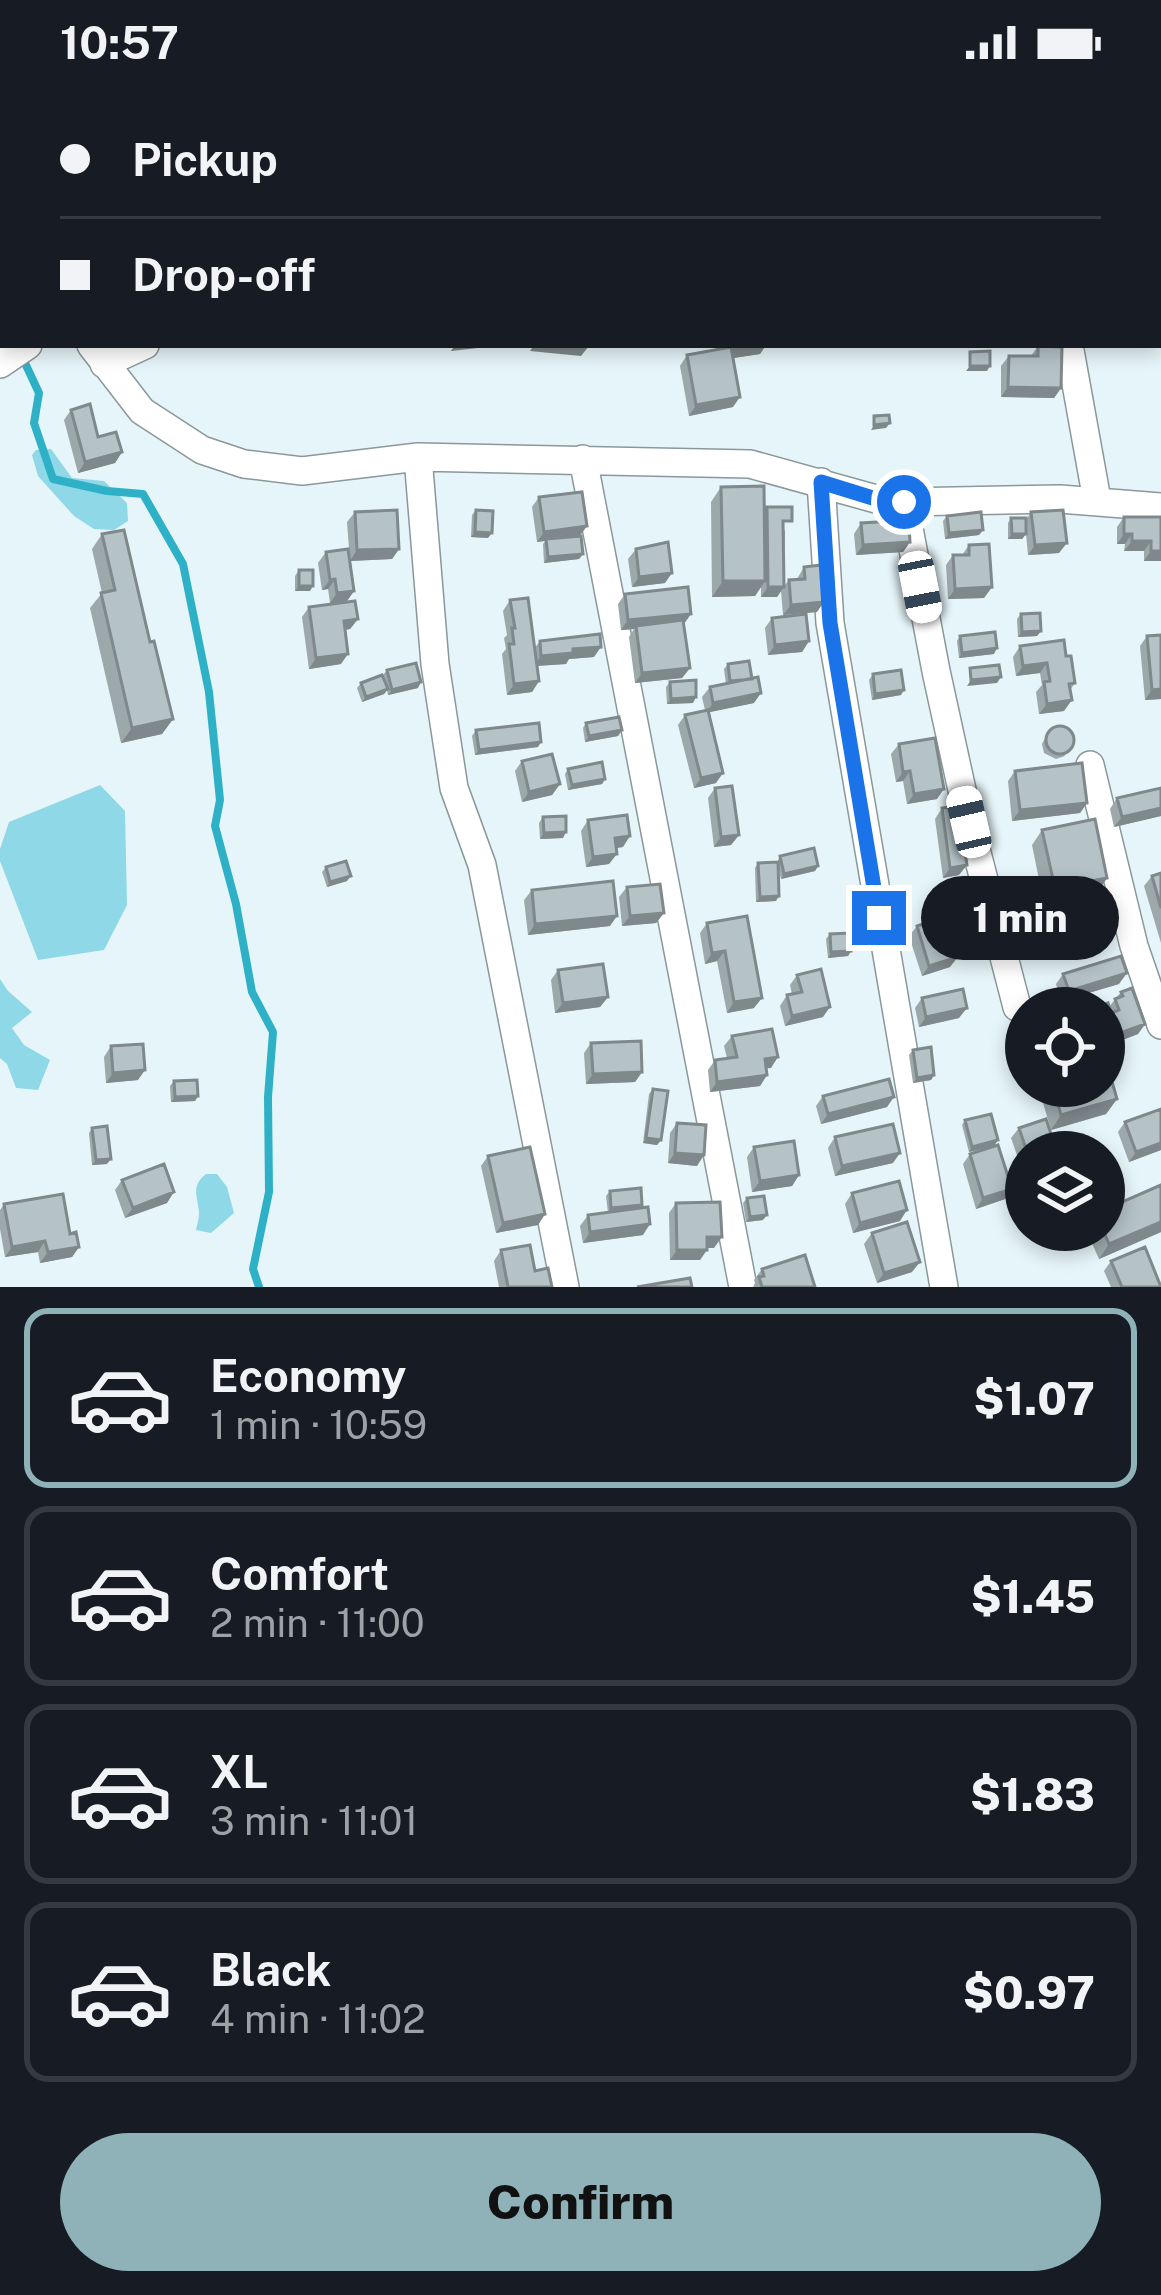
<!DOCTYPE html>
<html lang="en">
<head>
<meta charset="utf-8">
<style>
  body { margin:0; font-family:"Public Sans",sans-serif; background:#242831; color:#f1f3f6; height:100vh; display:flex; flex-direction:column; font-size:45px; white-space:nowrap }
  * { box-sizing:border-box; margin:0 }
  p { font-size:39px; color:#9ea1a6 }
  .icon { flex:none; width:66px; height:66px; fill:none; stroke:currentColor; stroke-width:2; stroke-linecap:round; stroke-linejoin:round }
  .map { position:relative; height:1203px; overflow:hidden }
  .side { display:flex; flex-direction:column; background:#171b24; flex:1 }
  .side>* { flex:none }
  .banner { position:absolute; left:0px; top:0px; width:1161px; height:264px; box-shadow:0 6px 18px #0003; display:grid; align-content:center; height:264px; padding:0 60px; background:#171b24 }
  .tools { position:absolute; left:1005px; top:903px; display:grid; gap:24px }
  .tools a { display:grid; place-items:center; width:120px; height:120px; border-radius:50%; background:#171b24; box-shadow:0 6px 18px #0003; font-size:60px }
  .end { position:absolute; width:54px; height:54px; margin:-27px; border:15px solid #1a73e8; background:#fff; box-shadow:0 0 0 6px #fff }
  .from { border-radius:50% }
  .bubble { position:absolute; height:84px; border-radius:42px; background:#171b24; box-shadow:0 6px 18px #0003; font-size:39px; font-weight:800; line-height:84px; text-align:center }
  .car { position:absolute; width:36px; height:72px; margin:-36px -18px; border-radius:15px; box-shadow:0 0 9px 3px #0007; background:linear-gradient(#fff 24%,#345 0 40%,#fff 0 76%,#345 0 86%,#fff 0) }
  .banner b { display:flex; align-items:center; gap:42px; height:114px; font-size:45px }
  .banner b+b { border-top:3px solid #363941 }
  .banner i { width:30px; height:30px; background:#f1f3f6 }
  ul { padding:21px 0 0; list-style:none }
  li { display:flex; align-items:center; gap:36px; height:180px; margin:0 24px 18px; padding:0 36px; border:6px solid #363941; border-radius:24px }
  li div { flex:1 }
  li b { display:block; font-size:45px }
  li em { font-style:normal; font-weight:800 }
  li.on { border-color:#8fb2b9 }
  li>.icon { width:108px; height:108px; stroke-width:1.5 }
  .primary-button { display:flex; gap:24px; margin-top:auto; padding:24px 60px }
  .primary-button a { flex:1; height:138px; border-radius:72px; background:#8fb2b9; color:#111; font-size:48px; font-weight:800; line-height:138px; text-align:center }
  .status { display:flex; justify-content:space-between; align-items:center; height:84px; padding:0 60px; background:#171b24; direction:ltr }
  .status svg { height:33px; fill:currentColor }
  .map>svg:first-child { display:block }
  .green { fill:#8fd8e7 }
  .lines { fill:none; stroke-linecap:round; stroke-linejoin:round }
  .stream { stroke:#2eb1c6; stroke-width:8 }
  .minor-casing { stroke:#8a989b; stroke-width:30 }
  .minor { stroke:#fff; stroke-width:27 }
  .wall { fill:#9ca8aa }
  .shaded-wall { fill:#7f888b }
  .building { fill:#b5c3c6; stroke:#7f888b; stroke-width:3 }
  .route { stroke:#1a73e8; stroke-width:15 }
</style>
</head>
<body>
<div class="status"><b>10:57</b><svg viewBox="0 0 49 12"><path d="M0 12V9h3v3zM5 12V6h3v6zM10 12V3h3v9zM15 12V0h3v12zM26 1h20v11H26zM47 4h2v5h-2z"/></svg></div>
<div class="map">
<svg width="1161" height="1203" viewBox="0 0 1161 1203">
  <rect width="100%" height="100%" fill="#e6f5f9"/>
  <path class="green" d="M51,365L72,394L104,397L127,419L128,437L114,446L94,445L74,432L38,392L32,371L36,366Z
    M100,701L125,727L127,821L104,866L38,876L0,777V765L9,738Z
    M0,895L8,907L32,928L12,944L24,961L50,976L38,1006L16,1004L7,980L0,974Z
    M206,1090H217L227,1103L234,1129L211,1149L196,1146C197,1141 199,1135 199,1129C198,1112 190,1103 206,1090Z"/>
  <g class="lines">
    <path class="stream" d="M0,247L3,249
      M25,279L39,309L34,339L53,395L107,407L143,410L183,480L209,608L220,716L215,742L236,820L252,908L273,948L268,1013L269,1108L253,1185L259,1203"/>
    <defs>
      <path id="minor" d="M972,0L974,3
        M180,3V0
        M0,151H3
        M91,261L142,327L202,366L244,380L302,387L418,373L750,380L876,415L904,418L1060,415L1161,423
        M1069,261L1097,416
        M0,280L28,261
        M104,280L145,261
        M418,373L435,580L454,704L482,781L565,1203
        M583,375L743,1203
        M821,398L830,539L944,1203
        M904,418L936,587L969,738L1017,923
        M1090,681L1134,862L1161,941"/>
    </defs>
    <use href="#minor" class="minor-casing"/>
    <use href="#minor" class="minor"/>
  </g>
  <path class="wall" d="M724,261H766L760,270L733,274V323L689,332L680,282L687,271L725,264Z
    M1038,262L1061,304L1054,314L1001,313V282L1009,272H1031Z
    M71,326L98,353L122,368L115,379L78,389L64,336Z
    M721,403L764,427L767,423L785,447L784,502L789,496L797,495L804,483L817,528L783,531L781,507L777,513H761V503L755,512L712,513L711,418Z
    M539,413L587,442L580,452L583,470L579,475L544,479L543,460L545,457L537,458L532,423Z
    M476,426L488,454L471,453L472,431Z
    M893,427L910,458L903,468L856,471L854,450L861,439L886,438Z
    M355,428L399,465L392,475L350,477L347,438Z
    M1031,428L1059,469L1028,471L1026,450L1022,455H1008V439L1011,434L1026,436Z
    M947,432L983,446L979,451L945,455L943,437Z
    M1124,433H1161V477H1144V467H1124L1125,460H1117V443Z
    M102,450L150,558L173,635L162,650L121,659L90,524L102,509L92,465Z
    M969,461L992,503L984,514L948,515L946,481L953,471H962Z
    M636,465L665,499L632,503L628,475Z
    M326,468L354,507L347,517L330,519L328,505L322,506L318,479Z
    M299,486L310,507H295V492Z
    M625,510L684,540L690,584L682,594L635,599L629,553L634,545L621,546L618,520Z
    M510,516L534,565L540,557L594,573L569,575L566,580L537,582L539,597L532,608L507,611L502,570L506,565L504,554L507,551L503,527Z
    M309,523L358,535L350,545L345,546L341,580L309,585L302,533Z
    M1021,530L1041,547L1037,552L1018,553L1017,535Z
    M772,534L809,557L802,568L768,571L765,544Z
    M960,552L994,570L959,574L957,557Z
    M1147,552L1161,615L1145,616L1140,562Z
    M1020,562L1066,572L1075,599L1070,606L1064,627L1039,630L1036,608L1042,601L1040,589L1016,592L1013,573Z
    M728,580L754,619L708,628L716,699L694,704L678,641L685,631L705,626L702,613L710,603L726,600L724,585Z
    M387,586L418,604L388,611L387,606L384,610L362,618L357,604L361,599L383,591Z
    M873,590L901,611L872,616L869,596Z
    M670,598L693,619L667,620L666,603Z
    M586,639L622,646L618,652L585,658L583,644Z
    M476,646L538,663L475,671L472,652Z
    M1049,646L1065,672L1056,675L1044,669L1042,660Z
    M899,660L937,715L907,720L903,697L896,698L891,670Z
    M522,677L560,700L552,711L522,718L515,687Z
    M568,685L605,695L602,700L568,706L565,690Z
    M1015,687L1087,719L1080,729L1012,737L1008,697Z
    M715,704L739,751L731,761L714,763L708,714Z
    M1161,704V732L1114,743L1110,725L1117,714Z
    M942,724L959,791L943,794L935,735Z
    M543,733L563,754L540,755L539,739Z
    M588,736L623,763L616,764L609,780L586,783L581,747Z
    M1042,746L1107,794L1097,809L1044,820L1032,761Z
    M780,772L818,782L815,787L781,795L778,783L776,817L756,818L755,784L758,779L777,778Z
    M326,783L347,797L327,803L322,788Z
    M1161,789V859L1144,802L1152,792Z
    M627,803L664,829L656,839L622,842L619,813Z
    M532,806L610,842L528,851L524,816Z
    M747,832L754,924L727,929L717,877L705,880L700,849L707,839Z
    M917,842L950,883L922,892L909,852Z
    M830,850L851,867L848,872L828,874L826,855Z
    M558,886L608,913L600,923L555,929L551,896Z
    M1063,890L1119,900L1061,917L1056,900Z
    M797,891L823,933L785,942L780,922L787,911L792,910L790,901Z
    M1121,908L1145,940L1138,950L1104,963V924L1109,923Z
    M922,914L959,934L919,943L915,924Z
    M1026,937V961L1021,944Z
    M732,952L771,984H766L767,991L760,1002L710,1008L708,986L715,976L727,974L724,962Z
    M591,959L642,988L635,998L586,1000L584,969Z
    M111,962L138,996L106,999L104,973Z
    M913,966L934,991L931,996L913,999L909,971Z
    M174,997L198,1012L195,1017L171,1018L170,1002Z
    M1038,1002H1104L1117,1015L1106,1030L1051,1046Z
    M653,1005L661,1056L657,1061L643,1059L649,1010Z
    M823,1012L887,1023L821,1040L816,1022Z
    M1161,1025V1066L1129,1078L1118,1048L1125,1038Z
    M965,1036L994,1062L969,1068L962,1041Z
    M677,1039L697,1082L668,1079L670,1049Z
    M92,1044L107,1080L92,1081L89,1049Z
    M1019,1044L1026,1068V1097L1011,1054Z
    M835,1053L893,1079L835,1092L828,1064Z
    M754,1063L799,1091L792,1102L752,1108L747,1073Z
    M970,1070L1012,1105L1005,1115L976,1125L963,1080Z
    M488,1072L545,1130L538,1141L496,1149L481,1082Z
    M122,1096L167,1119L125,1134L115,1106Z
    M1161,1101V1148L1099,1175L1086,1146H1104Z
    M610,1107L640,1124L643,1151L583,1159L580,1142L588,1131L608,1129L606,1112Z
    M852,1109L900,1137L853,1149L845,1120Z
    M747,1114L763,1136L746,1138L743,1119Z
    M676,1119L714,1164H707L700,1176H670L669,1129Z
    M4,1120L70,1150L79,1163L72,1173L40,1179L38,1168L5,1173L0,1145V1126Z
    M872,1149L912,1188L877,1199L864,1160Z
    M501,1166L535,1187L552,1203H499L494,1177Z
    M1111,1177L1161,1203H1111L1104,1187Z
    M762,1185L815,1203H753L755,1199L754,1196Z"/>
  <path class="shaded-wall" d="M217,0H349L347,3H215Z
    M687,0H712L685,3Z
    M1078,0H1108L1106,3H1063Z
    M455,261H489L487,263L451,267Z
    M534,261H584L589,262L581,272L530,267Z
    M760,261H766L760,270L727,275L734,265Z
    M970,282H990L987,287H966Z
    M1008,303L1061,304L1054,314L1001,313Z
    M740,313L733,323L689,332L696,321Z
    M890,339L886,344L871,346L874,341Z
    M122,368L115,379L78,389L85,378Z
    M587,442L579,452L537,458L544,448Z
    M983,446L979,451L945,455L949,449Z
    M475,448L492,449L488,454L471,453Z
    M1012,450H1026L1022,455H1008Z
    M1124,450H1132L1125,460H1117Z
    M1132,457H1151L1144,467H1124Z
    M910,458L903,468L856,471L863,461Z
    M1067,459L1059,469L1028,471L1035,461Z
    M399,465L392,475L350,477L357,466Z
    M1151,467H1161V477H1144Z
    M583,470L579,475L544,479L548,473Z
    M672,489L665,499L632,503L639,493Z
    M335,495L328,505L322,506L330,496Z
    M723,497H765L755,512L712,513Z
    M299,502H313L310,507H295Z
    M768,503H784L777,513H761Z
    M992,503L984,514L948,515L955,505Z
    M354,507L347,517L330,519L337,509Z
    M824,518L817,528L783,531L791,521Z
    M691,530L684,540L636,542L634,545L621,546L628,536Z
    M358,535L350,545L337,547L344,537Z
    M1041,547L1037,552L1018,553L1022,548Z
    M809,557L802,568L768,571L775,561Z
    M601,563L594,573L569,575L566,580L534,582L541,572L573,565Z
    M997,564L994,570L959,574L962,569Z
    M348,570L341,580L309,585L316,574Z
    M1047,579L1040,589L1016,592L1023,582Z
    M690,584L682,594L635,599L642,589Z
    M1001,593L997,599L967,602L971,596Z
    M539,597L532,608L507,611L514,600Z
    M421,598L418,604L388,611L392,606Z
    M388,605L384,610L362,618L366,613Z
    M1161,605V615L1145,616L1152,606Z
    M904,606L901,611L872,616L875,610Z
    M761,609L754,619L706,629L713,619Z
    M696,613L693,619L667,620L671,615Z
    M1072,616L1064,627L1039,630L1047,620Z
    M173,635L162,650L121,659L132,644Z
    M622,646L618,652L585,658L589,652Z
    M541,658L538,663L475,671L479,666Z
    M910,687L903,697L896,698L903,688Z
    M723,689L716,699L694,704L701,694Z
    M605,695L602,700L568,706L572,701Z
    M560,700L552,711L522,718L529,708Z
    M944,705L937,715L907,720L914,710Z
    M1087,719L1080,729L1012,737L1020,726Z
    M1161,724V732L1114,743L1122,733Z
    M566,748L563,754L540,755L544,749Z
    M739,751L731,761L714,763L721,753Z
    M630,752L623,763L608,765L615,754Z
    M617,770L609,780L586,783L593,773Z
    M967,781L959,791L943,794L950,784Z
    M818,782L815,787L781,795L784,790Z
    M351,792L347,797L327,803L330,798Z
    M1107,794L1097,809L1044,820L1055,804Z
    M779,812L776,817L756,818L760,813Z
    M664,829L656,839L622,842L630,832Z
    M617,832L610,842L528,851L535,840Z
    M725,867L717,877L705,880L712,869Z
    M851,867L848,872L828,874L831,868Z
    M958,873L950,883L922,892L929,882Z
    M1127,889L1119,900L1061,917L1069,907Z
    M608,913L600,923L555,929L563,919Z
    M762,914L754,924L727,929L734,918Z
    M830,923L823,933L785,942L792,932Z
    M967,924L959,934L919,943L926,933Z
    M1145,940L1138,950L1104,963V955Z
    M778,973L771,984L758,985L765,975Z
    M145,986L138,996L106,999L113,989Z
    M642,988L635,998L586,1000L593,990Z
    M767,991L760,1002L710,1008L717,998Z
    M934,991L931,996L913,999L917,994Z
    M198,1012L195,1017L171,1018L175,1013Z
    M894,1013L887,1023L821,1040L828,1030Z
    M1117,1015L1106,1030L1051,1046L1061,1031Z
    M646,1054L661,1056L657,1061L643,1059Z
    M998,1056L994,1062L969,1068L972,1063Z
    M1161,1059V1066L1129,1078L1136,1068Z
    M675,1069L704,1071L697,1082L668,1079Z
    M900,1069L893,1079L835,1092L842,1082Z
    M111,1075L107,1080L92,1081L96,1076Z
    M799,1091L792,1102L752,1108L760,1097Z
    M1012,1105L1005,1115L976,1125L983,1114Z
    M174,1108L167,1119L125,1134L133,1124Z
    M642,1121L639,1126L608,1129L611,1124Z
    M907,1126L900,1137L853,1149L860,1139Z
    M545,1130L538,1141L496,1149L503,1139Z
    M767,1131L763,1136L746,1138L750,1133Z
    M1161,1138V1148L1099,1175L1109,1160Z
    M650,1140L643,1151L583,1159L590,1148Z
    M707,1153H722L714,1164H700Z
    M45,1157L38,1168L5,1173L12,1163Z
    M79,1163L72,1173L40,1179L48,1168Z
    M677,1166H707L700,1176H670Z
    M920,1178L912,1188L877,1199L884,1189Z"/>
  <path class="building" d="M133,0H170V3H133Z
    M374,0H410V3H374Z
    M413,0H435L434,3H413Z
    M819,0H854L855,3H820Z
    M1054,0H1078L1063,3H1055Z
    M1114,0H1130L1131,3H1115Z
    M1161,78V160L1158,161V79Z
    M1158,171H1161V192H1158Z
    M733,261H760L734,265Z
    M1038,262L1062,263L1061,304L1008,303L1009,272H1038Z
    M731,263L740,313L696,321L687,271Z
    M990,267V282H970V268Z
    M90,320L98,353L116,348L122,368L85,378L71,326Z
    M889,331L890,339L874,341V332Z
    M764,402L765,497H723L721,403Z
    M582,408L587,442L544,448L539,413Z
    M767,423H792V437H783L784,503H768Z
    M397,426L399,465L357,466L355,428Z
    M476,426L493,427L492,449L475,448Z
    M908,426L910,458L863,461L861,439L894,437L893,427Z
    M1063,426L1067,459L1035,461L1031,428Z
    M981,428L983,446L949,449L947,432Z
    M1124,433H1161V467H1151V457H1132V450H1124Z
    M1011,434H1026V450H1012Z
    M124,446L150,558L154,557L173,635L132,644L101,509L115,506L102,450Z
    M581,452L583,470L548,473L546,455Z
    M668,458L672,489L639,493L636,465Z
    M989,460L992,503L955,505L953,471H969V461Z
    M348,465L354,507L337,509L335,495L330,496L326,468Z
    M821,481L824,518L791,521L789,496L805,495L804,483Z
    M299,486H313V502H299Z
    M688,503L691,530L628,536L625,510Z
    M528,514L539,597L514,600L509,560H514L512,544H515L510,516Z
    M355,517L358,535L344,537L348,570L316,574L309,523Z
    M1040,529L1041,547L1022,548L1021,530Z
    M806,530L809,557L775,561L772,534Z
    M683,536L690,584L642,589L636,542Z
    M995,548L997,564L962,569L960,552Z
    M600,550L601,563L573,565V569L541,572L540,557Z
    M1161,551V605L1152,606L1147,552Z
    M1064,556L1066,572H1071L1075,599L1069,600L1072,616L1047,620L1044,598L1050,597L1047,579L1023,582L1020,562Z
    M749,577L752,595L730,597L728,580Z
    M416,579L421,598L392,606L387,586Z
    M999,581L1001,593L971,596L970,584Z
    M901,586L904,606L875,610L873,590Z
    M382,591L388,605L366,613L361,599Z
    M758,593L761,609L713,619L710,603Z
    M696,596V613L671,615L670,598Z
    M708,626L723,689L701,694L685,631Z
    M619,633L622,646L589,652L586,639Z
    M539,639L541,658L479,666L476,646Z
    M1046 656a14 14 0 1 1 28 0a14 14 0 1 1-28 0Z
    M935,654L944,705L914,710L910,687L903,688L899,660Z
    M552,670L560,700L529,708L522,677Z
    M602,678L605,695L572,701L568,685Z
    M1082,679L1087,719L1020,726L1015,687Z
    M732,702L739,751L721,753L715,704Z
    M1161,704V724L1122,733L1117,714Z
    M958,722L967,781L950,784L942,724Z
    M627,731L630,752L615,754L617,770L593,773L588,736Z
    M566,732V748L544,749L543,733Z
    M1095,735L1107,794L1055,804L1042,746Z
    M814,764L818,782L784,790L780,772Z
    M346,777L351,792L330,798L326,783Z
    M778,778L779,812L760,813L758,779Z
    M1161,789V824L1152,792Z
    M613,797L617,832L535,840L532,806Z
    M660,800L664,829L630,832L627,803Z
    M747,832L762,914L734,918L725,867L712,869L707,839Z
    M945,833L958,873L929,882L917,842Z
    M850,849L851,867L831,868L830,850Z
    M1121,872L1127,889L1069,907L1063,890Z
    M603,880L608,913L563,919L558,886Z
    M821,885L830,923L792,932L787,911L802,908L797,891Z
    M1132,904L1145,940L1104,955V932L1119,926L1115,915L1123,912L1121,908Z
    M963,905L967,924L926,933L922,914Z
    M1088,913L1091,924H1050Z
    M1108,919L1111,929L1104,932V924H1092Z
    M772,945L778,973L765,975L767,991L717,998L715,976L737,973L732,952Z
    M641,957L642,988L593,990L591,959Z
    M143,960L145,986L113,989L111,962Z
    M931,963L934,991L917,994L913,966Z
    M1104,970L1117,1015L1061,1031L1053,1002H1104Z
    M889,995L894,1013L828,1030L823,1012Z
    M197,996L198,1012L175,1013L174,997Z
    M653,1005L668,1007L661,1056L646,1054Z
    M1161,1025V1059L1136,1068L1125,1038Z
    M991,1030L998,1056L972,1063L965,1036Z
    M1046,1035L1057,1068H1027L1019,1044Z
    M677,1039L706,1041L704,1071L675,1069Z
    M893,1040L900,1069L842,1082L835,1053Z
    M107,1042L111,1075L96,1076L92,1044Z
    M794,1057L799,1091L760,1097L754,1063Z
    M998,1061L1012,1105L983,1114L970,1070Z
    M530,1063L545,1130L503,1139L488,1072Z
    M164,1080L174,1108L133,1124L122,1096Z
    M899,1097L907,1126L860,1139L852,1109Z
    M1161,1101V1138L1109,1160L1103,1146L1104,1126Z
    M641,1104L642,1121L611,1124L610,1107Z
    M63,1110L70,1150L76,1148L79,1163L48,1168L45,1157L12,1163L4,1120Z
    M764,1112L767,1131L750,1133L747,1114Z
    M720,1118L722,1153H707V1166H677L676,1119Z
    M648,1123L650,1140L590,1148L588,1131Z
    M907,1138L920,1178L884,1189L872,1149Z
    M530,1161L535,1187L548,1184L552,1203H508L501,1166Z
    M1145,1163L1161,1203H1122L1111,1177Z
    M805,1171L815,1203H762L759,1193L764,1192L762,1185Z
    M690,1194L692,1203H637Z"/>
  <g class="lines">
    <path class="route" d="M879,834L830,539L821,398L876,415L904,418"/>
  </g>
</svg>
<div class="tools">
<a><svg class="icon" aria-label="locate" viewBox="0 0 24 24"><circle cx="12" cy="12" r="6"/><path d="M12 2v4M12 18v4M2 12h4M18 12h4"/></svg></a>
<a><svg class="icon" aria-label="layers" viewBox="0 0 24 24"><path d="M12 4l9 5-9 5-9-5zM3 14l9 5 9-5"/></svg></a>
</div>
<i class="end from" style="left:904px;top:418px"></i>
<i class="end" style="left:879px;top:834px"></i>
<div class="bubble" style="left:921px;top:792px;width:198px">1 min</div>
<i class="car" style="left:920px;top:503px;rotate:169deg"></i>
<i class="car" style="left:969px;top:738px;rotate:347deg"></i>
<div class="banner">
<b><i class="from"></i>Pickup</b>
<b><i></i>Drop-off</b>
</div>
</div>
<section class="side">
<ul>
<li class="on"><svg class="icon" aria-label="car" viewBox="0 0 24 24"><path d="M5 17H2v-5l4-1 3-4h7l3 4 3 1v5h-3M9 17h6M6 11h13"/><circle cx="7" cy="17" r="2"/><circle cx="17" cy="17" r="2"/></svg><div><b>Economy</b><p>1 min · 10:59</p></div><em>$1.07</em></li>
<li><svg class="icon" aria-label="car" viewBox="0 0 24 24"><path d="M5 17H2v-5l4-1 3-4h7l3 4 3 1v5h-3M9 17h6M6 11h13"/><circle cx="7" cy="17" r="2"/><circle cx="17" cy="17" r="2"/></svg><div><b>Comfort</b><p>2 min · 11:00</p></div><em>$1.45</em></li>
<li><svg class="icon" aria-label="car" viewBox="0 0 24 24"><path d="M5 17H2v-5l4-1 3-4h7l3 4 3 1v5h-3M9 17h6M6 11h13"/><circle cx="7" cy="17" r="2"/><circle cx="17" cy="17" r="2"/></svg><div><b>XL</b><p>3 min · 11:01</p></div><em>$1.83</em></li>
<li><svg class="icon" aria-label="car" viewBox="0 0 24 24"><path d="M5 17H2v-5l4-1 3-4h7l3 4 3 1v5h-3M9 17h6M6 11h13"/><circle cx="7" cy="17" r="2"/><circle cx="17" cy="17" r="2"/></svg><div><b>Black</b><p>4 min · 11:02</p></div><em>$0.97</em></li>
</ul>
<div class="primary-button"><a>Confirm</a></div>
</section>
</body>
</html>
